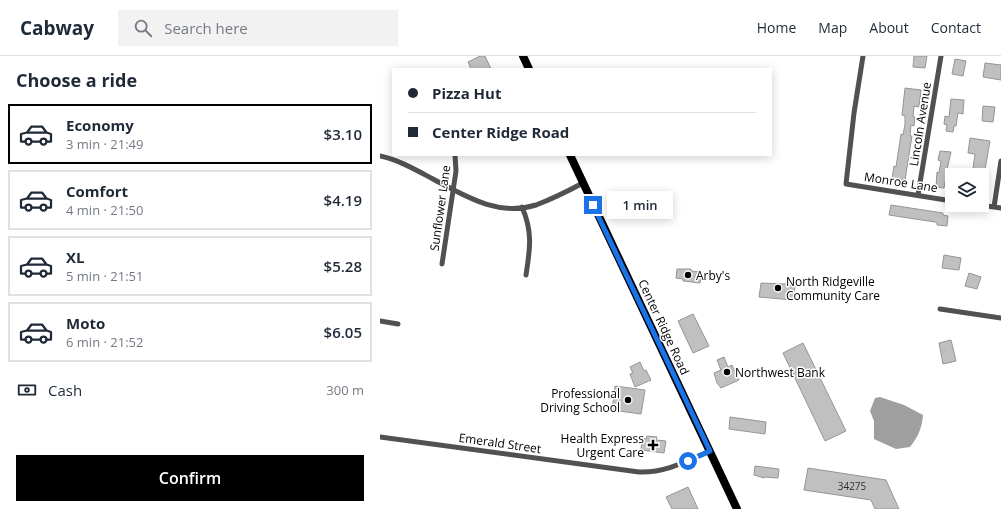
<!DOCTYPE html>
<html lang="en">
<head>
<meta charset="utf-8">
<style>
  body { margin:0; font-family:"Open Sans",sans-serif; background:#f2f2f3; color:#1f2937; height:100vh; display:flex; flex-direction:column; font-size:15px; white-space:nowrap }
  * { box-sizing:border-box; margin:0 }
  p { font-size:13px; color:#747a83 }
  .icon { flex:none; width:22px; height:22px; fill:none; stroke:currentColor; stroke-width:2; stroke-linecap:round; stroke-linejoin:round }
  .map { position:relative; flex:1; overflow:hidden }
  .details { display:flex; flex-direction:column; background:#fff; width:380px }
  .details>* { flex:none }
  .banner { position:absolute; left:12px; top:12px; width:380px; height:88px; border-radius:0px; box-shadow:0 2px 10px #0003; display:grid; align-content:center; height:88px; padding:0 16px; background:#fff }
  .fabs { position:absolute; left:565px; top:112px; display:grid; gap:8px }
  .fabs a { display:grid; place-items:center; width:44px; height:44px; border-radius:0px; background:#fff; box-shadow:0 2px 10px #0003; font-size:20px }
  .end { position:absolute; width:18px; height:18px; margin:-9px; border:5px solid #1a73e8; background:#fff; box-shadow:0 0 0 2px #fff }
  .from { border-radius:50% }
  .bubble { position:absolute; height:28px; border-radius:0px; background:#fff; box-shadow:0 2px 10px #0003; font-size:13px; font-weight:600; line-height:28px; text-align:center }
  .banner b { display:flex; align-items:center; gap:14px; height:38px; font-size:15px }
  .banner b+b { border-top:1px solid #e0e1e3 }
  .banner i { width:10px; height:10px; background:#1f2937 }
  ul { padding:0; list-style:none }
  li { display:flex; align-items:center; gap:12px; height:60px; margin:0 8px 6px; padding:0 8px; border:2px solid #e0e1e3; border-radius:0px }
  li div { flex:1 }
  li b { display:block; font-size:15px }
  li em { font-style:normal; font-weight:600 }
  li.on { border-color:#000 }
  li>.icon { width:36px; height:36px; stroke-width:1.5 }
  h2 { padding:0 16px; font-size:18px; line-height:48px }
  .pay { display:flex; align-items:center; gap:10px; height:44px; padding:0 16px; font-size:15px }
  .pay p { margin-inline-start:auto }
  .cta { display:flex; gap:8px; margin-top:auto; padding:8px 16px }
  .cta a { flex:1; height:46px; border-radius:0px; background:#000; color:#fff; font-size:16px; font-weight:600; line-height:46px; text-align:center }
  header { display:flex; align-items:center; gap:24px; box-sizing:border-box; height:56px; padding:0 20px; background:#fff; border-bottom:1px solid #e0e1e3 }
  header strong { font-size:19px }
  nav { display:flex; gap:22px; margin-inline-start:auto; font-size:14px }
  .search { width:280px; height:36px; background:#f2f2f3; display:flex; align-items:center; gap:10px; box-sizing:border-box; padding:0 14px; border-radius:0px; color:#747a83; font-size:15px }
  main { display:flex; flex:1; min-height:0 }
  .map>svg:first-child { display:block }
  .water { fill:#9f9f9f }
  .building { fill:#c0c0c0; stroke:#959595 }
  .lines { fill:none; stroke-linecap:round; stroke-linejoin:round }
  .street { stroke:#515151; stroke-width:5 }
  .primary { stroke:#000; stroke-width:8 }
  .route { stroke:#1a73e8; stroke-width:5 }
  .poi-dot { fill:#000; stroke:#fff; stroke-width:1.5 }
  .labels { text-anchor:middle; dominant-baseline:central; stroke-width:3; stroke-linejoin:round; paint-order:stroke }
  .number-label { font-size:10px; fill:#303030 }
  .street-label { font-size:12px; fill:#000; stroke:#fff }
  .poi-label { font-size:12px; fill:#000; stroke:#fff; text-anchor:start }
</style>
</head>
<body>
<header>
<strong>Cabway</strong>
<div class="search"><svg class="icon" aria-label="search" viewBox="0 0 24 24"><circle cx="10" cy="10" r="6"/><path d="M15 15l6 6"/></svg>Search here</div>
<nav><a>Home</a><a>Map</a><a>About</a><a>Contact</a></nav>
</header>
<main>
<section class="details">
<h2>Choose a ride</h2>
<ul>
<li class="on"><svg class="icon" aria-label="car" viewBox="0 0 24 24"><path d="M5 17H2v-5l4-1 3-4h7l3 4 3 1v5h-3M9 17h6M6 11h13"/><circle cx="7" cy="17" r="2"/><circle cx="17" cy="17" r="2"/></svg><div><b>Economy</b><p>3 min · 21:49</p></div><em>$3.10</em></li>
<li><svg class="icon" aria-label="car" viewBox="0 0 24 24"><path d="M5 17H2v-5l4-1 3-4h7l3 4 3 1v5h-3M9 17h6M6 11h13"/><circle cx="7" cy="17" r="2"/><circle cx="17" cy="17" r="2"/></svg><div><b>Comfort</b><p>4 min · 21:50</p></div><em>$4.19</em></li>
<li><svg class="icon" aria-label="car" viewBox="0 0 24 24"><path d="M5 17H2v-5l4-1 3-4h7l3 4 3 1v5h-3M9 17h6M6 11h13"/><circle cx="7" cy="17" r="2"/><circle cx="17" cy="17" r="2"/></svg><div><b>XL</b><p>5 min · 21:51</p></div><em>$5.28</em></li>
<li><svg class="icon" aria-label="car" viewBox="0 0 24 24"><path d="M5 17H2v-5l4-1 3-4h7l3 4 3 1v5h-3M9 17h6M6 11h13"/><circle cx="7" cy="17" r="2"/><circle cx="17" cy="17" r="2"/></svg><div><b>Moto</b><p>6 min · 21:52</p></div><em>$6.05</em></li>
</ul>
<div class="pay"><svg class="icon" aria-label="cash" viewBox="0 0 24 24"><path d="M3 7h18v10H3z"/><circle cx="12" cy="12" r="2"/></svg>Cash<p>300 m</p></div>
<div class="cta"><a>Confirm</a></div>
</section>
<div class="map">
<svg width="621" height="453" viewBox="0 0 621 453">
  <rect width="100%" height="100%" fill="#fff"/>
  <path class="water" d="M500,341L524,349L543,359C542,372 538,381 530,391L516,393L494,383V365L490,355L495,342Z"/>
  <path class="building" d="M100,0H105L111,13H91L88,6Z
    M534,0H547L545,12L533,11Z
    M575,3L586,5L583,20L572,18Z
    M605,7L621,9V24L603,21Z
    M525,32L541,34L539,51L534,50L533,61H535L534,70L531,69L530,80H532L525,124L512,122L514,110L516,111L521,78L523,79L525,68V60L522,59Z
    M571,43L584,44L583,58L578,57L576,70H574L573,76L566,75L567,69L564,68L565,60L569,61Z
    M603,50L615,51L613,66L602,65Z
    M590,82L610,85L604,119H592L595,98L588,97Z
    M560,95L571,96L566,118H568L566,126H565L564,132L556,131L557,116L559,117L561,105L558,104Z
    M511,149L563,157V159L568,160L567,170L557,169V167L555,166L509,159Z
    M564,199L581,202L579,214L562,212Z
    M297,213H311V215L322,216L320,227L303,225V223L296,222Z
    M589,217L601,221L597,233L585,230Z
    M407,223L416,224L413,244L379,241L381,227L406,228Z
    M313,258L329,290L313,297L298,265Z
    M571,284L576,305L563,308L559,287Z
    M423,287L466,375L445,385L403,297Z
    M344,301L348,311L352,309L359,324L341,332L337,327L334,317L341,314L337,304Z
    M260,306L264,315L266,314L271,324L255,331L250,318L253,317L250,311Z
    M235,330L265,334L261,358L232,354Z
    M350,361L386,366L385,378L349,373Z
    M267,380L277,381L276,384L286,385L284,397L261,394L262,382L266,383Z
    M375,410L399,413L398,422L384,421V422L374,419Z
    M428,412L506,424L519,453H495L491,444L424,434Z
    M308,431L318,453H292L286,441Z"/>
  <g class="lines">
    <path class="street" d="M483,0L474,57L466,128L572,145
      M0,100C19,104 36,114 53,123C85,140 118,161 156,149C172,143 188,135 203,127
      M538,139L561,0
      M600,149L621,152
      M142,151C153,176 150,193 146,219
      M614,151L621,105
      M62,208L76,115L75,99
      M560,253L621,262
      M0,265L18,268
      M0,381L259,416C285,417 307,405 330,395"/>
    <path class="primary" d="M143,0L149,13
      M190,99L357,453"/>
  </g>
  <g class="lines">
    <path class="route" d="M213,149L330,395L308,405"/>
  </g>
  <g class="poi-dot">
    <circle cx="308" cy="219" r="4"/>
    <circle cx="398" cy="232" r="4"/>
    <circle cx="347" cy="316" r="4"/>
    <circle cx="248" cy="344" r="4"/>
    <path d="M271 383h4v4h4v4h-4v4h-4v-4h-4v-4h4z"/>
  </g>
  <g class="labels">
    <g class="number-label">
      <text x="472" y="430">34275</text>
    </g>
    <g class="street-label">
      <text transform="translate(540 68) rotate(-81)">Lincoln Avenue</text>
      <text transform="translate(521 126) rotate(9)">Monroe Lane</text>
      <text transform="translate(60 152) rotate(-82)">Sunflower Lane</text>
      <text transform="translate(284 271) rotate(65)">Center Ridge Road</text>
      <text transform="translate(120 387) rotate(8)">Emerald Street</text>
    </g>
    <g class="poi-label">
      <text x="316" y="219">Arby's</text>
      <text x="406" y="225">North Ridgeville<tspan x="406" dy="14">Community Care</tspan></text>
      <text x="355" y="316">Northwest Bank</text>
      <text x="240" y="337" text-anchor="end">Professional<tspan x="240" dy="14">Driving School</tspan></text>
      <text x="264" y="382" text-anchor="end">Health Express<tspan x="264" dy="14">Urgent Care</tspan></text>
    </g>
  </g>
</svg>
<div class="fabs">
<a><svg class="icon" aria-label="layers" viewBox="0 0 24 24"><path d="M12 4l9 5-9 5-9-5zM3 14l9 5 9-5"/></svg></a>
</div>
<i class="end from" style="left:308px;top:405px"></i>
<i class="end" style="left:213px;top:149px"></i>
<div class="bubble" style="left:227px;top:135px;width:66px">1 min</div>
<div class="banner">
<b><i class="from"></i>Pizza Hut</b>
<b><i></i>Center Ridge Road</b>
</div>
</div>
</main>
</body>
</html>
